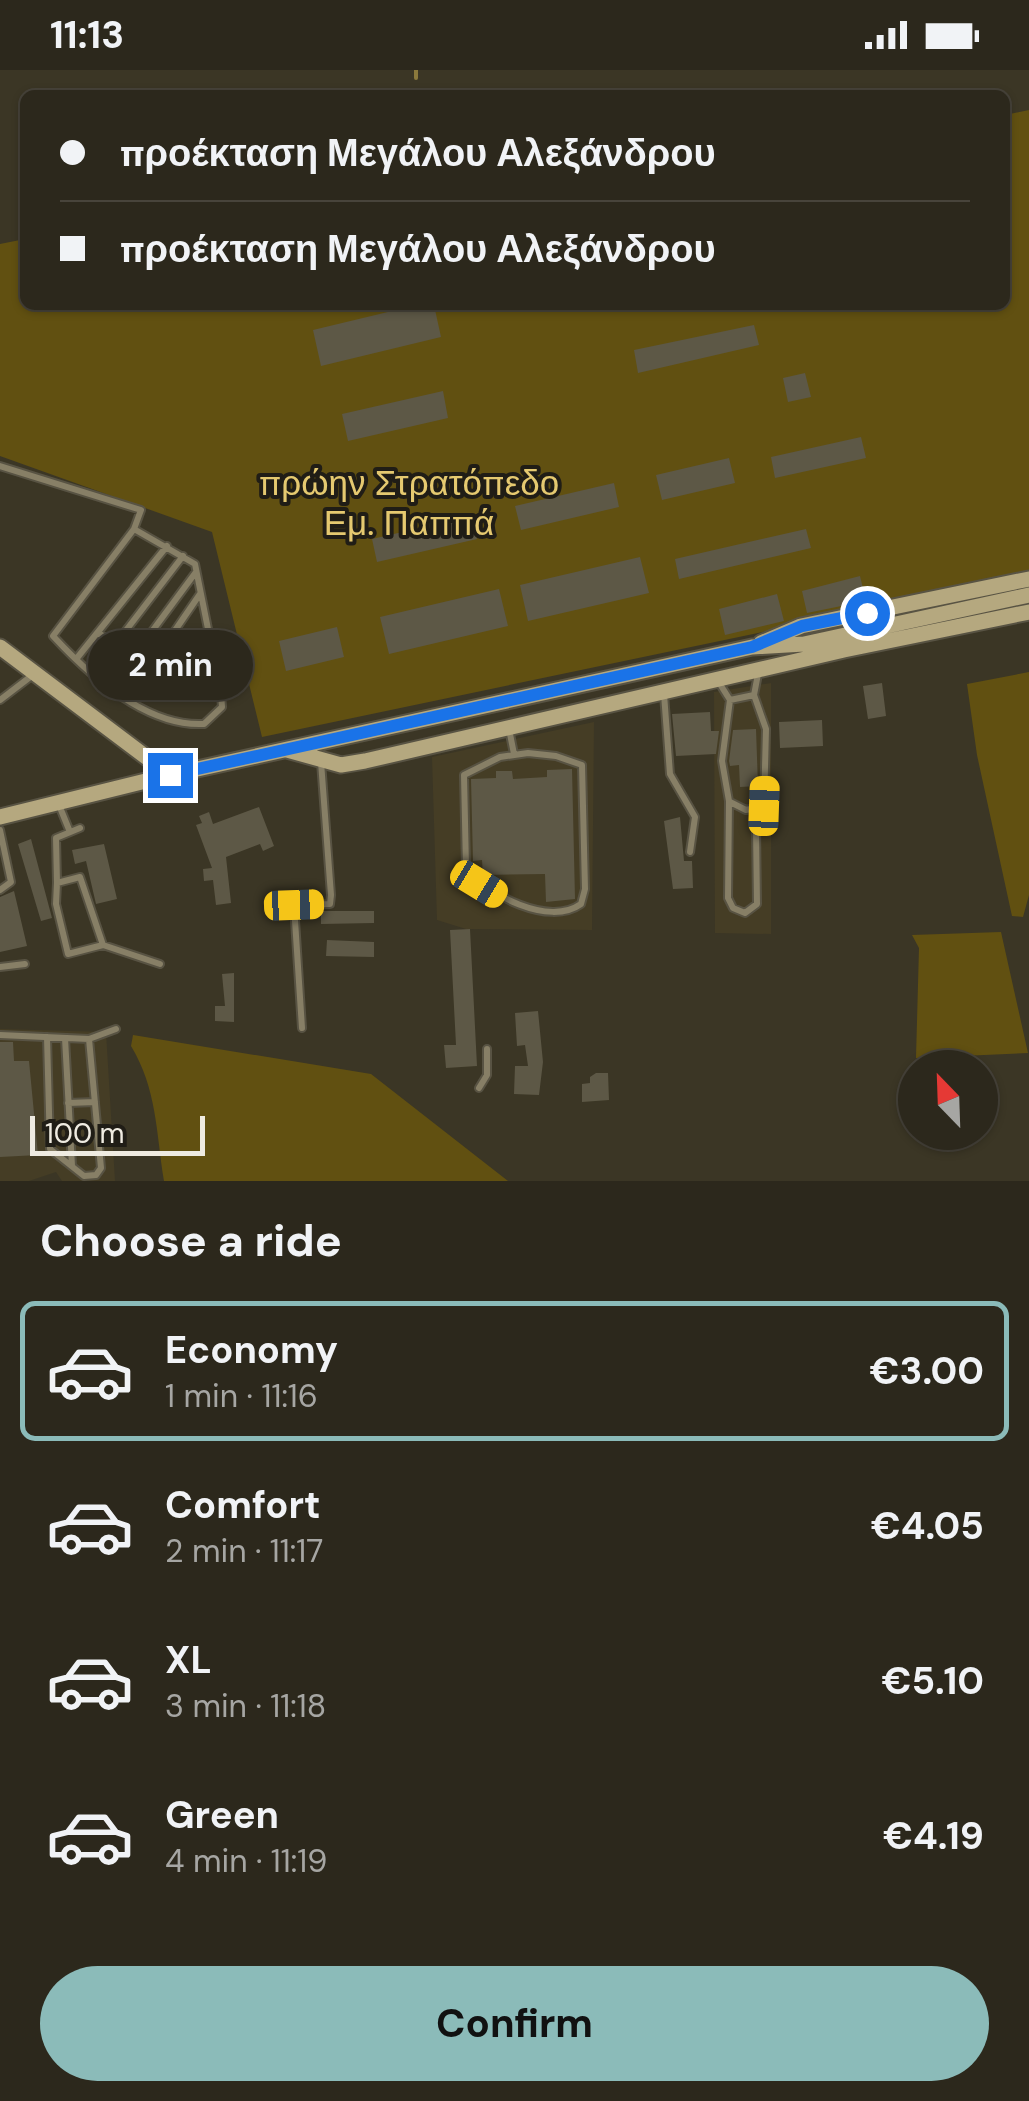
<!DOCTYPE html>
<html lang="en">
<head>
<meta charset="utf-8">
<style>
  body { margin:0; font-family:"DM Sans",sans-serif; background:#383429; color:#f1f3f6; height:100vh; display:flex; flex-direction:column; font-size:38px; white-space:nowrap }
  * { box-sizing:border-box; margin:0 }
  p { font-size:32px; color:#a6a6a3 }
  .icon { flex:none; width:55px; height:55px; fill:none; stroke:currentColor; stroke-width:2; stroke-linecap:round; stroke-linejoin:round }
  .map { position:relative; height:1111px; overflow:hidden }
  .panel { display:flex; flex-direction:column; background:#2c281c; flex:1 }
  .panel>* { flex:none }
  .guide { position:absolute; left:20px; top:20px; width:990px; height:220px; border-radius:15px; box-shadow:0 2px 8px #0004,0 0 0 2px #48443b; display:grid; align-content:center; height:220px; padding:0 40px; background:#2c281c }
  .needle { width:65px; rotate:337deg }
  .controls { position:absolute; left:898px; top:980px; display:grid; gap:20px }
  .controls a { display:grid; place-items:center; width:100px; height:100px; border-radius:50%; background:#2c281c; box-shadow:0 2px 8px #0004,0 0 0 2px #48443b; font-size:50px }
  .scale { position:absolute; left:30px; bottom:25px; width:175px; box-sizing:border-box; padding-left:10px; border:5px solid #efebe1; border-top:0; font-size:28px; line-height:35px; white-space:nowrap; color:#efebe1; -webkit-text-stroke:8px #201d16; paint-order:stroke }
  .end { position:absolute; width:45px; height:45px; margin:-22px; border:12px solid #1a73e8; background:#fff; box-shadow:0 0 0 5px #fff }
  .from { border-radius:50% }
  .bubble { position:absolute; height:70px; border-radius:35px; background:#2c281c; box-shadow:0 2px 8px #0004,0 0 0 2px #48443b; font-size:32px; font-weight:700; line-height:70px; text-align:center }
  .car { position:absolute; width:30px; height:60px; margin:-30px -15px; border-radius:12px; box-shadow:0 0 8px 2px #0007; background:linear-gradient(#f5c518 24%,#345 0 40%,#f5c518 0 76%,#345 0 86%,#f5c518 0) }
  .guide b { display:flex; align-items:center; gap:35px; height:95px; font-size:38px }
  .guide b+b { border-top:2px solid #48443b }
  .guide i { width:25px; height:25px; background:#f1f3f6 }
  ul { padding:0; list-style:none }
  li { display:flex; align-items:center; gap:30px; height:140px; margin:0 20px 15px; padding:0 20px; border:5px solid transparent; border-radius:15px }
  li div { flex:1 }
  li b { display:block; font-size:38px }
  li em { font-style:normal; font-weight:700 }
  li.selected { border-color:#8bbbb9 }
  li>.icon { width:90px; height:90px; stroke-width:1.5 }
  h2 { padding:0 40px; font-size:45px; line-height:120px }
  .action { display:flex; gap:20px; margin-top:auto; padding:20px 40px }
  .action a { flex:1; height:115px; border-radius:60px; background:#8bbbb9; color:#111; font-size:40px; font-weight:700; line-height:115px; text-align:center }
  .status { display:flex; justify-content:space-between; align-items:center; height:70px; padding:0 50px; background:#2c281c; direction:ltr }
  .status svg { height:28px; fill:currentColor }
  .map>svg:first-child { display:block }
  .built { fill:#453d25 }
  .green { fill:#615011 }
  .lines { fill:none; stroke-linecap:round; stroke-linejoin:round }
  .stream { stroke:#8b793c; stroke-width:4 }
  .building { fill:#5d5846 }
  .lane-casing { stroke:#585343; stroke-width:10 }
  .secondary-casing { stroke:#585343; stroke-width:19 }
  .lane { stroke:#877f66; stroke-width:6 }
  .secondary { stroke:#b5a87f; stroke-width:15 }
  .route { stroke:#1a73e8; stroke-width:12 }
  .labels { text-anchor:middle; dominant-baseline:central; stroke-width:8; stroke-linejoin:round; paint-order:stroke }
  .park-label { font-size:35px; fill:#e5c970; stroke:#201d16 }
</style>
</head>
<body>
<div class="status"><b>11:13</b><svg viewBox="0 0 49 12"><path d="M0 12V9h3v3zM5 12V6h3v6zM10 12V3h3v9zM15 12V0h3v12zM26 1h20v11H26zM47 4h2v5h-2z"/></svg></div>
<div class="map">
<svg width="1029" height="1111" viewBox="0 0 1029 1111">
  <rect width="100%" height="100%" fill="#3b3625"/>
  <path class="built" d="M771,613V864L715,863L714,622Z
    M594,652L592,860L466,859L437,850L432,687Z
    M0,959L106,962L115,1111H62L56,1102L29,1111H0Z"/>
  <path class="green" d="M1029,40V506L262,667L212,462L0,386V174L25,169V235H1005V45Z
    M1029,602V825L1023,847L1012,846L977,685L967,614Z
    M1001,862L1028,983L916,988L919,878L912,865Z
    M133,965L371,1004L508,1111H164C156,1062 157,1019 131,976Z"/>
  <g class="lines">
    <path class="stream" d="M416,0V8"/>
  </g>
  <path class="building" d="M417,235H434L441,267L321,296L313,260Z
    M754,255L759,275L638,303L634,280Z
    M805,303L811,327L788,332L783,308Z
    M443,321L448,348L348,371L342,344Z
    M861,367L866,388L775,408L771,387Z
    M729,388L735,413L662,430L656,405Z
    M614,413L619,437L521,460L515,436Z
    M472,446L477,469L377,492L372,469Z
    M806,459L811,478L679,509L675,489Z
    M640,487L649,523L528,551L520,515Z
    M860,506L866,531L807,543L802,521Z
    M499,519L508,556L389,584L380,547Z
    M777,524L784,551L725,565L719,539Z
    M337,557L344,587L286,601L279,571Z
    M882,613L886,646L868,649L863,616Z
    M710,642L711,661H719L716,684L676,686L672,644Z
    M822,650L823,676L780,678L779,652Z
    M756,659L758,716L740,717L739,695L730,696L729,691L733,660Z
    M572,699L575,829L546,832L545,804L483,805L482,790L473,791L471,709L496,708V701H512L513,709L547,707V700Z
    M259,737L274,776L263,781L260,774L226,787L231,833L216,835L213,810L204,811L203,799L212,798L196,755L202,753L199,746L209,742L213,754Z
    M680,747L684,791H692L693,818L673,819L664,751Z
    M31,769L52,848L41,851L18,774Z
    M104,774L117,829L96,834L86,791L75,794L72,780Z
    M14,821L27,876L0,882V827Z
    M321,841H374V853L321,854Z
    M470,859L477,996L446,998L444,975H456L450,860Z
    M327,870L374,872V887L326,886Z
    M234,903V952L215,951V936H225L222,904Z
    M538,941L543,992L539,1025L514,1024L515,996H528L525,975L517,976L515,943Z
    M0,972H13L14,991H29L38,1085L0,1087Z
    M596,1003H608L609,1030L582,1032V1014L590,1013V1007Z"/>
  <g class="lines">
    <defs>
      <path id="lane" d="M0,396L141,440L134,459L53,566C90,606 146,657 204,654L222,637L221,624L195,494L134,459
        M98,562C140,598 161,596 210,573
        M114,576L183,486
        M133,587L196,502
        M77,588L167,476
        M154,591L200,524
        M718,611L730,630L722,691L729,731L728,828L733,838L745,843L757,834L756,758L764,736L766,659L754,625L758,604
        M664,624L670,704L695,747L690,782
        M0,630L34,604
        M730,630L754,625
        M509,659L514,684
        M528,683L556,686L582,695L585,819L581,834C549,857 488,825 466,798L464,705L500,687Z
        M730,732L746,740L764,736
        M59,735L70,762
        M80,758L56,768L57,813L80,807L103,875
        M0,760L11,812L0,820
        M57,813L56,834L68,884L103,875L160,894
        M0,897L25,894
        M302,958L294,835L330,834L331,825L321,692
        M0,965L89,969L116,959
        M47,967L50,1079L84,1106L96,1105L101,1098L89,969
        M65,968L72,1096
        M479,1018L487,1005V979
        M68,1033L95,1032"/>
      <path id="secondary" d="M761,573L801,556L1029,509
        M0,577L170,705
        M287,680L341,695L365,691L844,580L1029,542
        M0,747L170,705L752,577L804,574L1029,525"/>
    </defs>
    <use href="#lane" class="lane-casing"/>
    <use href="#secondary" class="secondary-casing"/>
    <use href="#lane" class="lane"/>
    <use href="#secondary" class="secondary"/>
  </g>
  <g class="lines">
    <path class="route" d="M170,705L752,577L802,556L867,543"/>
  </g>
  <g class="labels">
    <g class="park-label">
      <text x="409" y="413">πρώην Στρατόπεδο<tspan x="409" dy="40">Εμ. Παππά</tspan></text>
    </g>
  </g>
</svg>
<div class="controls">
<a><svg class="needle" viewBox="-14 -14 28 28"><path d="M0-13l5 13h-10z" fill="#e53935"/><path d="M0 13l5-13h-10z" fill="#a6a6a3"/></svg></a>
</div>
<div class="scale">100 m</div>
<i class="end from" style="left:867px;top:543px"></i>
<i class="end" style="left:170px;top:705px"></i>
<div class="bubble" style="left:88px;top:560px;width:165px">2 min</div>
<i class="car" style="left:764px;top:736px;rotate:2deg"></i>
<i class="car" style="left:479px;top:814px;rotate:121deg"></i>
<i class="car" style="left:294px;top:835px;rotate:88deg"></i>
<div class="guide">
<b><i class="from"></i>προέκταση Μεγάλου Αλεξάνδρου</b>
<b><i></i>προέκταση Μεγάλου Αλεξάνδρου</b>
</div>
</div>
<section class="panel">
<h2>Choose a ride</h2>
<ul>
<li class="selected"><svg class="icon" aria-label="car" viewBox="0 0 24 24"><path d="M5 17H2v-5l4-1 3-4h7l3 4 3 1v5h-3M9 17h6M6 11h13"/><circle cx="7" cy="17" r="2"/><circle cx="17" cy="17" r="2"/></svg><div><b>Economy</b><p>1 min · 11:16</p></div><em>€3.00</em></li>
<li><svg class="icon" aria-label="car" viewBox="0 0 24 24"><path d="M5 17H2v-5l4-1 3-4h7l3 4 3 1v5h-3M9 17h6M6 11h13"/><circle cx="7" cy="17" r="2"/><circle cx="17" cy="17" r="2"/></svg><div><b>Comfort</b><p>2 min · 11:17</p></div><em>€4.05</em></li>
<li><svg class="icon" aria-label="car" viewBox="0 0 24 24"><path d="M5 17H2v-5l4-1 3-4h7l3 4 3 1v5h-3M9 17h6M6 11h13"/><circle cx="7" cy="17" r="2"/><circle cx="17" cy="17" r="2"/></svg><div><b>XL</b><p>3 min · 11:18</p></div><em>€5.10</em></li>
<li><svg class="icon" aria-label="car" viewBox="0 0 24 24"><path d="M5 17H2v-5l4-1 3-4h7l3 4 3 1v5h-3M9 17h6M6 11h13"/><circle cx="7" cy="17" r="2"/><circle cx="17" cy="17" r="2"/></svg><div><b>Green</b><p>4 min · 11:19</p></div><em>€4.19</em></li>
</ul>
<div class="action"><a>Confirm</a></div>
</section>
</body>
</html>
